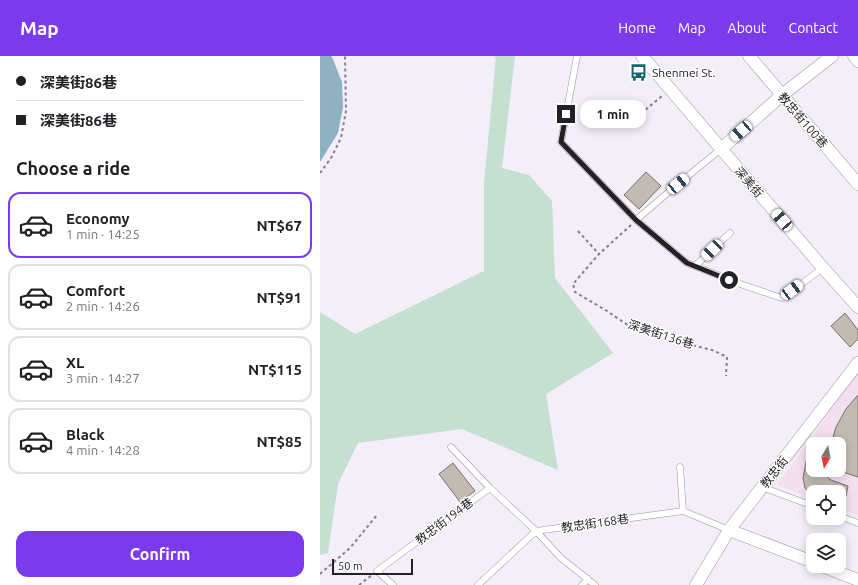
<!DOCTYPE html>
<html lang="en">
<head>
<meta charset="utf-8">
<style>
  body { margin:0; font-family:Ubuntu,"Noto Sans TC",sans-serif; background:#f6f6f6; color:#202124; height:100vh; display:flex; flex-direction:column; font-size:15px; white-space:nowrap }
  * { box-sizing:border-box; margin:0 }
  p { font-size:13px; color:#757577 }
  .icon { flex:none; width:22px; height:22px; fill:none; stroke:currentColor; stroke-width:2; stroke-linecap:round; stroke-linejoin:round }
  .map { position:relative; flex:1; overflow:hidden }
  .panel { display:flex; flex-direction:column; background:#fff; width:320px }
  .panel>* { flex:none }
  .hud { display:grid; align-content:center; height:88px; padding:0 16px; background:#fff }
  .needle { width:26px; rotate:190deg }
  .fabs { position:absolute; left:486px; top:381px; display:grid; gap:8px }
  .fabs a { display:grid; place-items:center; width:40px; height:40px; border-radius:8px; background:#fff; box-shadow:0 2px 10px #0003; font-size:20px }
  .scale { position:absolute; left:12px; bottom:10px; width:81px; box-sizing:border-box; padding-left:4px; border:2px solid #232125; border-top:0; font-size:11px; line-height:14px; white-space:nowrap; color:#232125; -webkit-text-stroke:3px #fff; paint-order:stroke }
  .end { position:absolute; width:18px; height:18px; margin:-9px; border:5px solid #232125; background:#fff; box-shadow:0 0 0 2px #fff }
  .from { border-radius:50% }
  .bubble { position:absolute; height:28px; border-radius:12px; background:#fff; box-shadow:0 2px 10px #0003; font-size:13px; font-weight:700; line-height:28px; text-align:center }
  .car { position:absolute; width:12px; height:24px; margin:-12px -6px; border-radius:5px; box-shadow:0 0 3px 1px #0007; background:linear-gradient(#fff 24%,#345 0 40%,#fff 0 76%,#345 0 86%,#fff 0) }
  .hud b { display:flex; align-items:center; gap:14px; height:38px; font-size:15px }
  .hud b+b { border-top:1px solid #e0e0e0 }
  .hud i { width:10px; height:10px; background:#202124 }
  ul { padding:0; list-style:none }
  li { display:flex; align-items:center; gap:12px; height:66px; margin:0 8px 6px; padding:0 8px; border:2px solid #e0e0e0; border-radius:12px }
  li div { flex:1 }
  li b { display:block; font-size:15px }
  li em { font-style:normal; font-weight:700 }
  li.active { border-color:#7c3aed }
  li>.icon { width:36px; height:36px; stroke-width:1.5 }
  h2 { padding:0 16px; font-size:18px; line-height:48px }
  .action { display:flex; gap:8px; margin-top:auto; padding:8px 16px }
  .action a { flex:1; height:46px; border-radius:12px; background:#7c3aed; color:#fff; font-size:16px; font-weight:700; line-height:46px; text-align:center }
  header { display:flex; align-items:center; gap:24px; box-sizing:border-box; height:56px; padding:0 20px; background:#7c3aed; color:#fff }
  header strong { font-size:19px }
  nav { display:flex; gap:22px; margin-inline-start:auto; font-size:14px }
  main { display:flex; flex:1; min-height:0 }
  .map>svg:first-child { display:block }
  .education { fill:#f4dfef; fill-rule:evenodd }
  .green { fill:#c5dfd0 }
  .water { fill:#90b1c2 }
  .building { fill:#c2bbb2; stroke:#767068 }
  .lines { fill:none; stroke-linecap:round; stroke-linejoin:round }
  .service-casing { stroke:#9a959e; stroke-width:7 }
  .minor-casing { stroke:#9a959e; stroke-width:13 }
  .path { stroke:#848187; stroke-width:2; stroke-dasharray:3 3; stroke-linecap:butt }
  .service { stroke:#fff; stroke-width:6 }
  .minor { stroke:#fff; stroke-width:12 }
  .route { stroke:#232125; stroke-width:5 }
  .labels { text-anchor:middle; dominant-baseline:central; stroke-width:3; stroke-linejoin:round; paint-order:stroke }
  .poi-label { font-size:12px; fill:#232125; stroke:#fff; text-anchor:start }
  .street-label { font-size:12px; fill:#232125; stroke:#fff }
</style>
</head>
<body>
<header>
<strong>Map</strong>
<nav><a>Home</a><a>Map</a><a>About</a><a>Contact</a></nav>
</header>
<main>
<section class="panel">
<div class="hud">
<b><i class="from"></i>深美街86巷</b>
<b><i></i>深美街86巷</b>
</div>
<h2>Choose a ride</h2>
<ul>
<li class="active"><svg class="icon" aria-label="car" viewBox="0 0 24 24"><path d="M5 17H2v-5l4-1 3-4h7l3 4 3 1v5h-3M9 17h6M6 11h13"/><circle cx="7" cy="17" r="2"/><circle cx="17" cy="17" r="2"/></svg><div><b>Economy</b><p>1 min · 14:25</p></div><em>NT$67</em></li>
<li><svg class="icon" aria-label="car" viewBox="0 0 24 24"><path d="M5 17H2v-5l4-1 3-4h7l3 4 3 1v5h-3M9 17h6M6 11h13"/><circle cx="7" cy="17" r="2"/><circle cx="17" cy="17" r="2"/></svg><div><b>Comfort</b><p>2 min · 14:26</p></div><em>NT$91</em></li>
<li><svg class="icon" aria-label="car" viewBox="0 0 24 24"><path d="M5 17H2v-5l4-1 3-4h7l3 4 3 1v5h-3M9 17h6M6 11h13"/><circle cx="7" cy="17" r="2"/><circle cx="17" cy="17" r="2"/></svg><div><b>XL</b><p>3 min · 14:27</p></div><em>NT$115</em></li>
<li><svg class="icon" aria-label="car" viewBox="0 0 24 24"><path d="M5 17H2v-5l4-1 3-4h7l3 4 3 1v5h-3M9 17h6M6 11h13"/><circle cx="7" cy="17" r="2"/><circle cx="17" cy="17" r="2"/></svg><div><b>Black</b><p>4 min · 14:28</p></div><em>NT$85</em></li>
</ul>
<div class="action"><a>Confirm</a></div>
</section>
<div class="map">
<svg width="538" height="529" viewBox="0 0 538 529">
  <rect width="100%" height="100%" fill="#f3eef8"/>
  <path class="education" d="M538,317V460L519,452V436H493V443L457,429ZM493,388H519V414H493Z"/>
  <path class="green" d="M173,0H195L182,112L209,119L232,145L235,222L293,297L226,338L238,414L142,373L38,387L18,428L8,497L0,499V256L35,278L164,215V127L176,1Z"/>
  <path class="water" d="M0,0H11L12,1L22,26L23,51L18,77L0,106Z"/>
  <path class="building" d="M326,116L341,130L319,153L304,139Z
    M525,257L538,274V283L530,291L511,270Z
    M537,340H538V421L517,414H519V388H511L516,371L526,353Z
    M487,401L493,403V414H507V421L511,424L528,430L526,440L519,438V436H493V440L491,439L485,432L483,422Z
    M133,407L155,435L140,446L119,418Z"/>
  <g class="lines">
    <defs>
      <path id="service" d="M257,0L241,86L316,164L367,207L420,228L462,242L503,212
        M316,164L358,128L401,93
        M375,210L410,177
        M360,411L363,455
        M442,431L493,450
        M170,432L216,475L241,502L275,529
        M519,460L538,467
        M73,529L57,515L170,432L131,391
        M158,529L216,475L363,455L409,474
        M262,529L268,523"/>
      <path id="minor" d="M322,0L503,212L538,251
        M429,0L538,128
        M534,0L538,5
        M401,93L462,39L512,0
        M409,474L493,506
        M502,510L538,524
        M376,529L409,474L538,307"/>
    </defs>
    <use href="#service" class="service-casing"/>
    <use href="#minor" class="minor-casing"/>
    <path class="path" d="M307,69L342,40
      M0,117L11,102L21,82L26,55L25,0
      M311,169L279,198L253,228L255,236L287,255L309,270L363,287L392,294L407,301L406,320
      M258,175L279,198
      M0,518L30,492L57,459
      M39,529L52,519"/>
    <use href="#service" class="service"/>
    <use href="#minor" class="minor"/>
  </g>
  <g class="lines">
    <path class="route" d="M246,58L241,86L316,164L367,207L409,224"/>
  </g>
  <defs>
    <symbol id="bus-bare" viewBox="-9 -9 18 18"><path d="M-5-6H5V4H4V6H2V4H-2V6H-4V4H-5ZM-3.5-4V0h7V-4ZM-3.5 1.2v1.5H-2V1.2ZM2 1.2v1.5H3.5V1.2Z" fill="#1a6371" stroke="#fff" stroke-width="2.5" paint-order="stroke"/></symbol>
  </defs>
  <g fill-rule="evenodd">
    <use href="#bus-bare" x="306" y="4" width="25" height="25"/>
  </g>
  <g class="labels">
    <g class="poi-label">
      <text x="332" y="16">Shenmei St.</text>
    </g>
    <g class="street-label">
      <text transform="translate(483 64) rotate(49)">教忠街100巷</text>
      <text transform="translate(429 126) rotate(49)">深美街</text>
      <text transform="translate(341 278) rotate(18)">深美街136巷</text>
      <text transform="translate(454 416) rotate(-52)">教忠街</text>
      <text transform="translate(124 465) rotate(-37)">教忠街194巷</text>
      <text transform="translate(275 467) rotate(-8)">教忠街168巷</text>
    </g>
  </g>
</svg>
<div class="fabs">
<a><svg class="needle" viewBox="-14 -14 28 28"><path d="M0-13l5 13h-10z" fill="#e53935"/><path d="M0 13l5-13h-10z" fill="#757577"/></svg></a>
<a><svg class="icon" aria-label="locate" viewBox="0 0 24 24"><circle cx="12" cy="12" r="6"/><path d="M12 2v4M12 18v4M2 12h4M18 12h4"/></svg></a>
<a><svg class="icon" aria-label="layers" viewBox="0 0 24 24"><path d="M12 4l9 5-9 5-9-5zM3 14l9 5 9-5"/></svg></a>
</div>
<div class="scale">50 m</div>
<i class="end from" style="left:409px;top:224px"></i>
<i class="end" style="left:246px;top:58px"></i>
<div class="bubble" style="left:260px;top:44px;width:66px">1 min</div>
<i class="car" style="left:421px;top:75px;rotate:229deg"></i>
<i class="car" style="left:358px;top:128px;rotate:51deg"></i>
<i class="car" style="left:462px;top:164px;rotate:319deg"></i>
<i class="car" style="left:392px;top:194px;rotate:226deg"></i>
<i class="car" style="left:472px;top:234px;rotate:53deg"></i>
</div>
</main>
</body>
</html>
